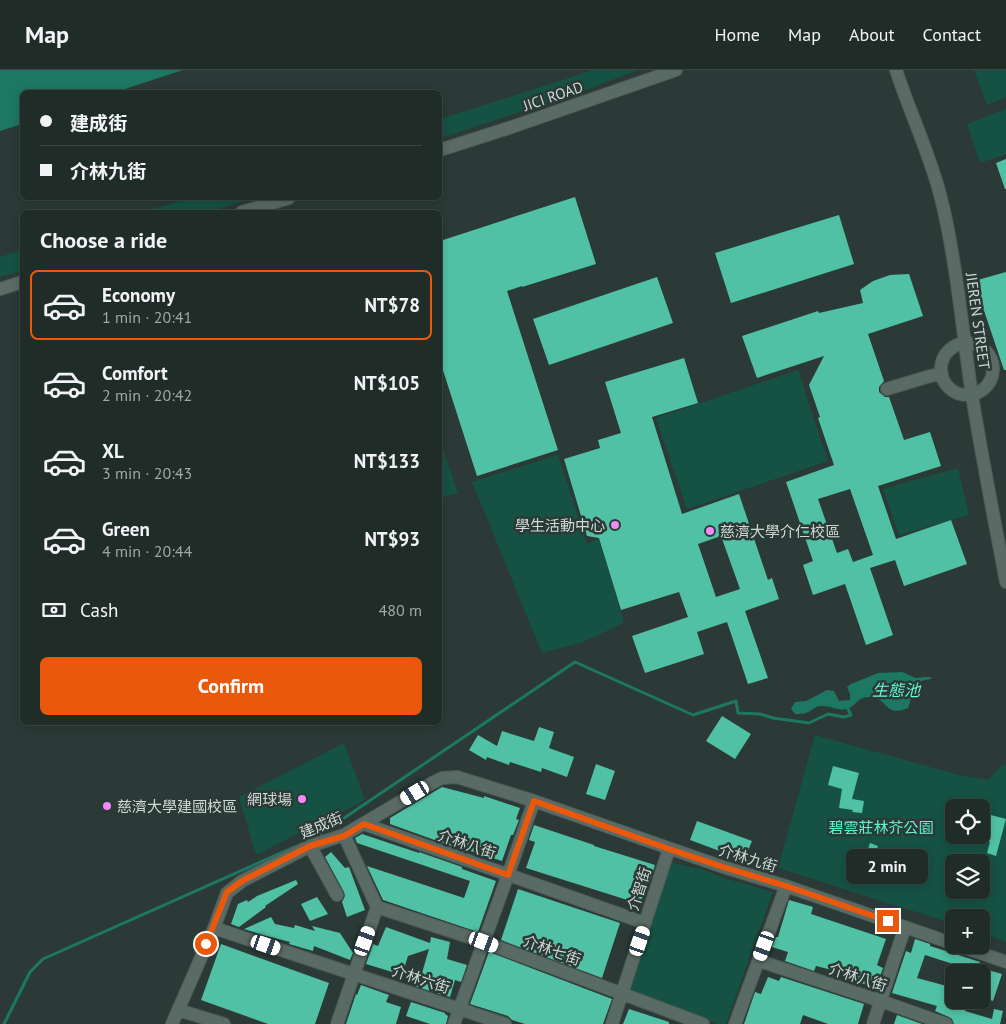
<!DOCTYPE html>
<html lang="en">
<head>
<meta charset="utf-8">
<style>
  body { margin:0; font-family:"PT Sans","Noto Sans TC",sans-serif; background:#283430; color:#f1f3f6; height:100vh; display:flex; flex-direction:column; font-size:19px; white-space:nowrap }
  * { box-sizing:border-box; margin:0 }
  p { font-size:16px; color:#a2a7a8 }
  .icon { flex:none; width:28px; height:28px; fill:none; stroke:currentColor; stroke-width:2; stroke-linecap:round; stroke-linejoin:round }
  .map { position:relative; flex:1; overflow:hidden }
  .sheet { position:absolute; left:20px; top:140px; width:422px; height:515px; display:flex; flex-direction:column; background:#202c28; border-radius:8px; box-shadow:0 2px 8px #0003,0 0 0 1px #3d4845 }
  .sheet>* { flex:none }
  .top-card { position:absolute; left:20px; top:20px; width:422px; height:110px; border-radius:8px; box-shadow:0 2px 8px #0003,0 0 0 1px #3d4845; display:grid; align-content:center; height:110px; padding:0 20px; background:#202c28 }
  .controls { position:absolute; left:945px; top:729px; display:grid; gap:10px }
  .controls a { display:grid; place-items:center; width:45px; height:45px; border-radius:8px; background:#202c28; box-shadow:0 2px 8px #0003,0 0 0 1px #3d4845; font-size:25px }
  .end { position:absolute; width:22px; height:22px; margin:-11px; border:6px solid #ea580c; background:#fff; box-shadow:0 0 0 2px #fff }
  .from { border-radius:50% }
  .bubble { position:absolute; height:35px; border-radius:8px; background:#202c28; box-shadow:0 2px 8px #0003,0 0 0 1px #3d4845; font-size:16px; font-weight:700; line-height:35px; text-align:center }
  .car { position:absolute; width:15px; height:30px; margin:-15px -8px; border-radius:6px; box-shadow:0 0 4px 1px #0007; background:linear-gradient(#fff 24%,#345 0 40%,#fff 0 76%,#345 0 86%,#fff 0) }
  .top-card b { display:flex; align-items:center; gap:18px; height:48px; font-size:19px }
  .top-card b+b { border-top:1px solid #3d4845 }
  .top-card i { width:12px; height:12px; background:#f1f3f6 }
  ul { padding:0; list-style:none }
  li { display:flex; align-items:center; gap:15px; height:70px; margin:0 10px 8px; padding:0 10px; border:2px solid transparent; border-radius:8px }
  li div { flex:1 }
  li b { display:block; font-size:19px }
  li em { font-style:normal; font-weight:700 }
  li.active { border-color:#ea580c }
  li>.icon { width:45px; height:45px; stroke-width:1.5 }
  h2 { padding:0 20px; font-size:22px; line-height:60px }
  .pay { display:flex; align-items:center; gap:12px; height:55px; padding:0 20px; font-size:19px }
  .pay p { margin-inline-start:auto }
  .button { display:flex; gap:10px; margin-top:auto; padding:10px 20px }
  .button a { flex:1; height:58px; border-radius:8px; background:#ea580c; color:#fff; font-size:20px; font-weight:700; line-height:58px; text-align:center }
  header { display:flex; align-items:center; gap:30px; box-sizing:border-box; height:70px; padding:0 25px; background:#202c28; border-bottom:1px solid #3d4845 }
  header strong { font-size:24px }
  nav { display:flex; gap:28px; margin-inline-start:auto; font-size:18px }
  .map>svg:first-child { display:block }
  .green { fill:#155243; fill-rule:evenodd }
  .water { fill:#1c7763 }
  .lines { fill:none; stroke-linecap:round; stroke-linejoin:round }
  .stream { stroke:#1c7763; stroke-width:3 }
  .building { fill:#50c1a4; fill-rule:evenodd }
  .minor-casing { stroke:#4b5854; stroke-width:14 }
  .minor { stroke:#5a6a65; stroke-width:12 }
  .route { stroke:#ea580c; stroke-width:6 }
  .poi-dot { fill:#ee8bf8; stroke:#2b3a36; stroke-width:2 }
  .labels { text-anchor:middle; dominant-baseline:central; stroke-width:5; stroke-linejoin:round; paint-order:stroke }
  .street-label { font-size:15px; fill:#cfd8d5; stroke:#2b3a36 }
  .poi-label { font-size:15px; fill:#cfd8d5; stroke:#2b3a36; text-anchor:end }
  .park-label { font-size:15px; fill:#5bf6d1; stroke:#2b3a36 }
  .water-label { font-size:16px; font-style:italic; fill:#62fcd6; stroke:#2b3a36 }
</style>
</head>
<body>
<header>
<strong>Map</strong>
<nav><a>Home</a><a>Map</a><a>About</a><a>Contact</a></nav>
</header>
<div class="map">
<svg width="1006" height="954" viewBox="0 0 1006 954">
  <rect width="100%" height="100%" fill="#2b3a36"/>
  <path class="green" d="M592,0H638L578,23L440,68V49L569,8Z
    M974,0H1006V27L987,35Z
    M1006,39V84L980,93L967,54Z
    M191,128H254L208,142H143Z
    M22,180V201L0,207V187Z
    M798,300L828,391L687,439L656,348Z
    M440,370L458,423L445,426L440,432Z
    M558,385L587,474L599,468L624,553L583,572L542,583L472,412Z
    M958,398L969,445L899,465L883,419Z
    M815,665L959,705L988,710L1004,693L1006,697V872L981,863V848H954V854L778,798ZM954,738H981V765H954ZM954,792H981V820H954Z
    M344,673L365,730L256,785L239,727Z
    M669,792L704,800L724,808L773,822L726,954H718L627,921Z"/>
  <path class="water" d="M0,0H183L116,22H22V54L0,61Z
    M902,602L916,608L924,607H931V609C928,610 925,609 922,611C915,614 911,630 908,638C884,648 889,628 870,627C856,627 857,636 847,639C839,641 829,635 820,636C816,636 814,639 810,641C805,644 801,644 795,644L791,639L795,632L806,631L827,620L834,621L839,631L850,630V624L847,617L851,614L878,603Z"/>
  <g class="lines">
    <path class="stream" d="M309,770L316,767L575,592L693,645L736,631L738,643L760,644L773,648L809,653L828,644L844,647L851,645L848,639
      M4,954L30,902L43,889L301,774"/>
  </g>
  <path class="building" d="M1006,89V119H1005L996,93Z
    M575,127L596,194L522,217V216L507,221L558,380L477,406L440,291V171Z
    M839,145L854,194L731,233L715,183Z
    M1006,202V300H1004L974,211Z
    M909,204L923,246L868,264L884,311L879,317V322L885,327H889L904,370L930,362L941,396L878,416L896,469L951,450L967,494L904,516L895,490L870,498L893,565L866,575L845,514L813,525L803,495L813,491L786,412L834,395L818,348L820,347L809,315L824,286L757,308L742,266L818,241L819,243L863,233L860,220L873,211L890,205ZM850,419L873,485L853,492L848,479L837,483L818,429Z
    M657,207L673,253L549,295L533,249Z
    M684,288L698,333L652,347L682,444L739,424L768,510L772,508L779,529L745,541L768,608L748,614L727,552L697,562L704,584L645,603L632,566L688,547L679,522L621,540L599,468L587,466L564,389L600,378L598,370L621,363L605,312ZM721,466L740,519L716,527L698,474Z
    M722,646L751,664L735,689L706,671Z
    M539,657L554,662L549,678L574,687L567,707L542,698L541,702L510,692L509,695L487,687L486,690L469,680L478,665L497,676L502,661L534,671Z
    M596,694L615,701L605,730L586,724Z
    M833,696L859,703L852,729L864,731L862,743L852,742L853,740L839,738L842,719L828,715Z
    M442,717L484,728V726L520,738L516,749L519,750L513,765H511L502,791L458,777L457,778L390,754V748Z
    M987,744L1006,749L996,786L987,783L990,772L980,769Z
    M697,751L752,771L744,790L690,770Z
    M534,755L594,775V776L655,795L650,811H648L640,834L526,798L535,772L529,770Z
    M362,764L419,783V782L462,797V799L496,811L478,862L383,830L367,796L464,828L470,811L357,773L355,768Z
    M870,773L878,776L875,785L867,782Z
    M331,782L345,798L349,797L365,840L347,847L342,832L345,826L344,822L325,787Z
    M296,810L298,814L265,836L266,837L239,857L231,854L238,834L247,830L248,832L257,826Z
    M518,819L620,853L602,908L501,870Z
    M317,827L328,844L310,851L301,834Z
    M789,830L813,837L811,844L886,869L877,895L883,898L876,918L861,913L836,901L816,896L814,901L785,891L788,882L772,877L776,867H778Z
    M271,847L275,854L294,858L295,855L315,861L312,856L340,863L353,883L350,890L314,876L313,881L289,874L290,872L263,865L244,859Z
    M386,857L430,873L431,867L450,872L447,889L467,895L461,912L455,910L450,927L414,916L416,909L420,910L429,879L408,886L402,905L366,894L373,874L378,876Z
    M915,869L930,874V876L980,892L977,902H951L953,894L925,885L917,908L954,918V930H969L965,941L992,949L994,939L1003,941L1000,954H954L952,949L949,947L935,941L937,936L892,923L906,881L911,883Z
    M221,874L329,913L315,954H268L201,930Z
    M489,882L612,929L603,954H525L512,950L508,946L470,934Z
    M981,898L1002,904L993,931L981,927Z
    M768,907L779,911L781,907L864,934L858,954H828L803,945L800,954H744L755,922L761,924Z
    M361,915L389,925L386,932L401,937L396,954H346L356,924L357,925Z
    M411,932L445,943V944L448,946L446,954H430L406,946Z
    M629,939L669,952V954H623Z
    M897,945L922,954H894Z"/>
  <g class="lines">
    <defs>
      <path id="minor" d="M896,0C910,43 930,84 941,128C956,189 962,256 971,319C981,383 994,448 1006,512
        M440,80L512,57L676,0
        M242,142L289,128
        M0,219L22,212
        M941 299a26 26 0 1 1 52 0a26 26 0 1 1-52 0Z
        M887,319L930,306L942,304
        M364,754L645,853
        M344,765L377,837L484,872L703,954
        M310,776L337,825
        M214,858L505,954
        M957,875L1006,892
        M759,891L881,931L946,954
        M178,940L224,954
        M172,954L214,858L227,823L242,811L310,776L344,765L432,713L442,708L457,707L534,731L723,797L786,816L954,874
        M337,954L377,837
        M454,954L508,805L534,731
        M612,954L669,779
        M735,954L786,816
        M873,954L905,857"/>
    </defs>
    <use href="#minor" class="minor-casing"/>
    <use href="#minor" class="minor"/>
  </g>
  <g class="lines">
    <path class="route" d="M206,874L227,822L242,811L310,776L344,766L364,754L508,805L534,731L669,779L723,797L786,816L888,851"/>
  </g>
  <g class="poi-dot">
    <circle cx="615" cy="455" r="5"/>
    <circle cx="710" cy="461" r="5"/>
    <circle cx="302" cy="729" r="5"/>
    <circle cx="107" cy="736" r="5"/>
  </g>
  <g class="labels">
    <g class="street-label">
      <text transform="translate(553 26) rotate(-19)">JICI ROAD</text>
      <text transform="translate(978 251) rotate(82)">JIEREN STREET</text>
      <text transform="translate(321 755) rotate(-23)">建成街</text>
      <text transform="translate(467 774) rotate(19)">介林八街</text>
      <text transform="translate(748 788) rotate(17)">介林九街</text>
      <text transform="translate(639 819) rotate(-72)">介智街</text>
      <text transform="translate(552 880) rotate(20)">介林七街</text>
      <text transform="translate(858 907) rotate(18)">介林八街</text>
      <text transform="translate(421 909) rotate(18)">介林六街</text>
    </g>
    <g class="poi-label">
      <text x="605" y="455">學生活動中心</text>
      <text x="720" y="461" text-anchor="start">慈濟大學介仁校區</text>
      <text x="292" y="729">網球場</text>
      <text x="117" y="736" text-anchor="start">慈濟大學建國校區</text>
    </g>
    <g class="park-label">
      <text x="881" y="757">碧雲莊林芥公園</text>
    </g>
    <g class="water-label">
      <text x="896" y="620">生態池</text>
    </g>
  </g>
</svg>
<div class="controls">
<a><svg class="icon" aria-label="locate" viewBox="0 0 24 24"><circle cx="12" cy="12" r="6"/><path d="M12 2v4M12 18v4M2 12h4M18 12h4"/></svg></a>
<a><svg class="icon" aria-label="layers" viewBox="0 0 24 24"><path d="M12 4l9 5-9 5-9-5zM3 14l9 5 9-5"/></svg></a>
<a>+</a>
<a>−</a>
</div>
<i class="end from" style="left:206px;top:874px"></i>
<i class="end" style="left:888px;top:851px"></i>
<div class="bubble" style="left:846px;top:779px;width:82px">2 min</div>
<i class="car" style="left:415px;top:723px;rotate:239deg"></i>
<i class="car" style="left:365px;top:871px;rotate:20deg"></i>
<i class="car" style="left:640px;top:871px;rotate:19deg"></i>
<i class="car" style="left:484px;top:872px;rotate:110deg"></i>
<i class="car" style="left:266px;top:875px;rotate:109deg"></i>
<i class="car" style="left:764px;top:876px;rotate:200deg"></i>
<div class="top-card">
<b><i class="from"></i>建成街</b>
<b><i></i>介林九街</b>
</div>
<section class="sheet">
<h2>Choose a ride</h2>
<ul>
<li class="active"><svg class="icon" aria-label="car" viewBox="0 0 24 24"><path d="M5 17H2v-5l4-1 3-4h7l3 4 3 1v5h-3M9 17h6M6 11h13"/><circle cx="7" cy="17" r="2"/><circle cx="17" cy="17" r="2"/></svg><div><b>Economy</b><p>1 min · 20:41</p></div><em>NT$78</em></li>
<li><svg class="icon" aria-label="car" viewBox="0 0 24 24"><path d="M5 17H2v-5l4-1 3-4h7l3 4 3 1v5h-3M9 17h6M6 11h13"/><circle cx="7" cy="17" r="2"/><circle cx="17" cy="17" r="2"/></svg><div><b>Comfort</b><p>2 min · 20:42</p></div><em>NT$105</em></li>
<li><svg class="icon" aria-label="car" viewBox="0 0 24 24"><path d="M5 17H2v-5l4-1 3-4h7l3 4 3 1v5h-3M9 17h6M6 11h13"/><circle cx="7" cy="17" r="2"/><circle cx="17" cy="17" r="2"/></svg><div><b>XL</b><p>3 min · 20:43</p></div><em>NT$133</em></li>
<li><svg class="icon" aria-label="car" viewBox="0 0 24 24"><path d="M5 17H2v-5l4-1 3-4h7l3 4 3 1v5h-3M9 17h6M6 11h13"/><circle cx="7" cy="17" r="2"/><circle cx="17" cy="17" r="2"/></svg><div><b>Green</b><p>4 min · 20:44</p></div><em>NT$93</em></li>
</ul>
<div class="pay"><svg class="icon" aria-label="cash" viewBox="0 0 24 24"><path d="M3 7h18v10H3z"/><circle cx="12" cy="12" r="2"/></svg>Cash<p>480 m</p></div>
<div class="button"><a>Confirm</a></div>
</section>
</div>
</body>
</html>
